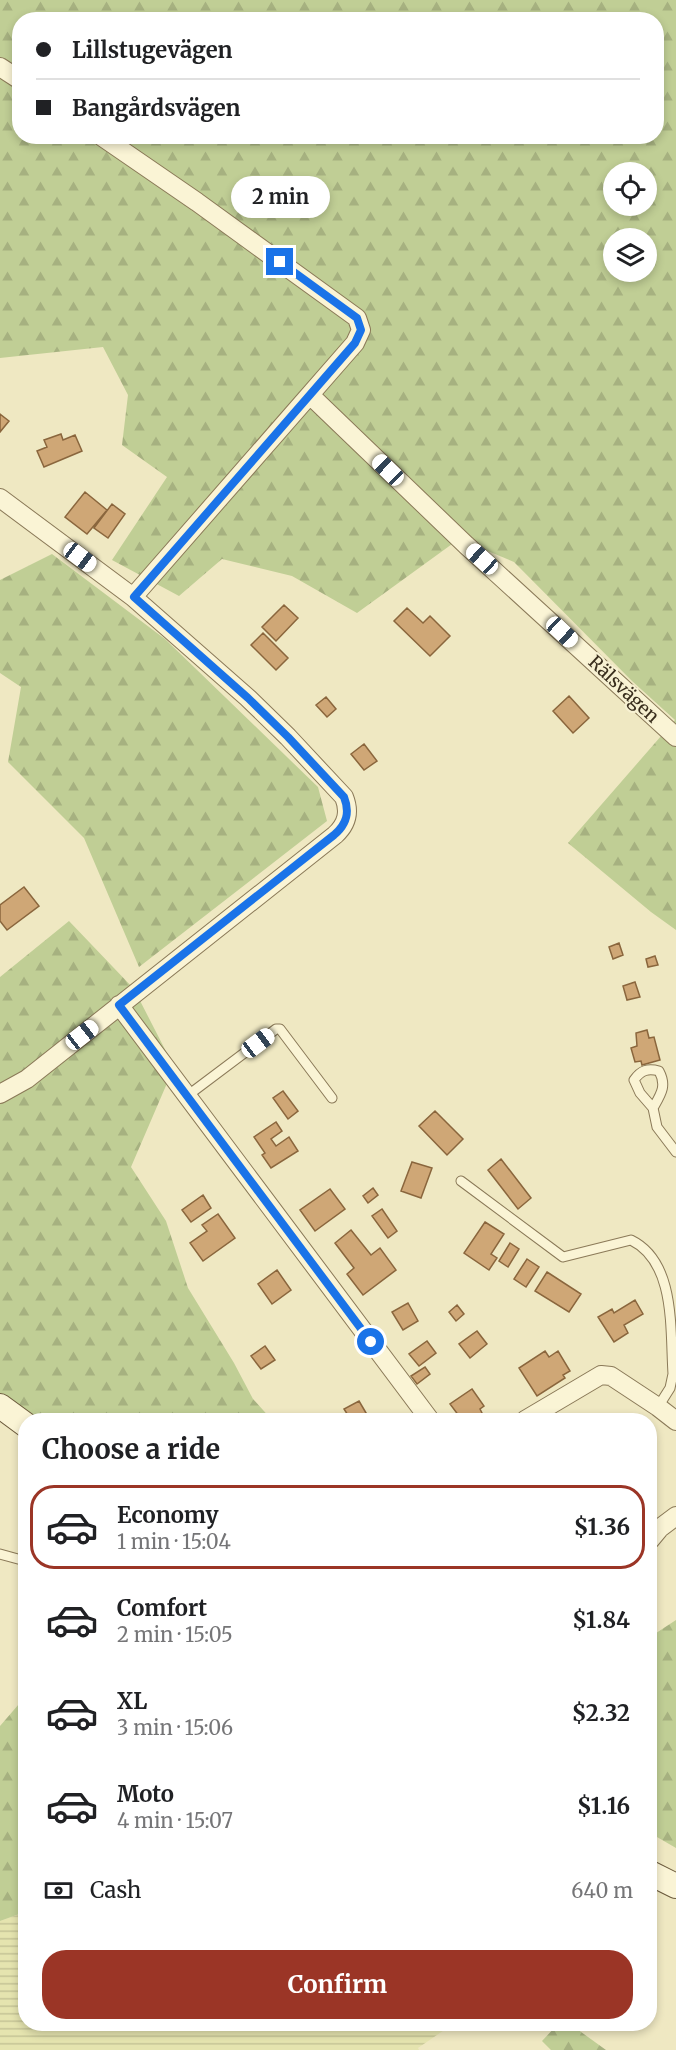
<!DOCTYPE html>
<html lang="en">
<head>
<meta charset="utf-8">
<style>
  body { margin:0; font-family:Merriweather,serif; background:#f2f2f2; color:#202124; height:100vh; display:flex; flex-direction:column; font-size:22px; white-space:nowrap }
  * { box-sizing:border-box; margin:0 }
  p { font-size:20px; color:#757577 }
  .icon { flex:none; width:33px; height:33px; fill:none; stroke:currentColor; stroke-width:2; stroke-linecap:round; stroke-linejoin:round }
  .map { position:relative; flex:1; overflow:hidden }
  .panel { position:absolute; left:18px; top:1413px; width:639px; height:618px; display:flex; flex-direction:column; background:#fff; border-radius:24px; box-shadow:0 3px 9px #0003 }
  .panel>* { flex:none }
  .banner { position:absolute; left:12px; top:12px; width:652px; height:132px; border-radius:24px; box-shadow:0 3px 9px #0003; display:grid; align-content:center; height:132px; padding:0 24px; background:#fff }
  .buttons { position:absolute; left:603px; top:162px; display:grid; gap:12px }
  .buttons a { display:grid; place-items:center; width:54px; height:54px; border-radius:50%; background:#fff; box-shadow:0 3px 9px #0003; font-size:30px }
  .end { position:absolute; width:27px; height:27px; margin:-14px; border:8px solid #1a73e8; background:#fff; box-shadow:0 0 0 3px #fff }
  .from { border-radius:50% }
  .bubble { position:absolute; height:42px; border-radius:21px; background:#fff; box-shadow:0 3px 9px #0003; font-size:20px; font-weight:700; line-height:42px; text-align:center }
  .car { position:absolute; width:18px; height:36px; margin:-18px -9px; border-radius:8px; box-shadow:0 0 4px 2px #0007; background:linear-gradient(#fff 24%,#345 0 40%,#fff 0 76%,#345 0 86%,#fff 0) }
  .banner b { display:flex; align-items:center; gap:21px; height:57px; font-size:22px }
  .banner b+b { border-top:2px solid #e0e0e0 }
  .banner i { width:15px; height:15px; background:#202124 }
  ul { padding:0; list-style:none }
  li { display:flex; align-items:center; gap:18px; height:84px; margin:0 12px 9px; padding:0 12px; border:3px solid transparent; border-radius:24px }
  li div { flex:1 }
  li b { display:block; font-size:22px }
  li em { font-style:normal; font-weight:700 }
  li.active { border-color:#9b3526 }
  li>.icon { width:54px; height:54px; stroke-width:1.5 }
  h2 { padding:0 24px; font-size:27px; line-height:72px }
  .pay { display:flex; align-items:center; gap:15px; height:66px; padding:0 24px; font-size:22px }
  .pay p { margin-inline-start:auto }
  .primary-button { display:flex; gap:12px; margin-top:auto; padding:12px 24px }
  .primary-button a { flex:1; height:69px; border-radius:24px; background:#9b3526; color:#fff; font-size:24px; font-weight:700; line-height:69px; text-align:center }
  .map>svg:first-child { display:block }
  .farmland { fill:url(#farmland-rules) }
  .forest { fill:url(#forest-firs); fill-rule:evenodd }
  .building { fill:#cfa776; stroke:#8a663d; stroke-width:1.5 }
  .lines { fill:none; stroke-linecap:round; stroke-linejoin:round }
  .lane-casing { stroke:#8a7958; stroke-width:11 }
  .street-casing { stroke:#8a7958; stroke-width:20 }
  .secondary-casing { stroke:#6b5a3c; stroke-width:26 }
  .lane { stroke:#faf4d5; stroke-width:9 }
  .street { stroke:#faf4d5; stroke-width:18 }
  .secondary { stroke:#faf4d5; stroke-width:24 }
  .route { stroke:#1a73e8; stroke-width:8 }
  .labels { text-anchor:middle; dominant-baseline:central; stroke-width:4.5; stroke-linejoin:round; paint-order:stroke }
  .street-label { font-size:18px; fill:#392e1d; stroke:#f7f1d2 }
</style>
</head>
<body>
<div class="map">
<svg width="676" height="2050" viewBox="0 0 676 2050">
  <defs>
    <pattern id="farmland-rules" width="6" height="5" patternUnits="userSpaceOnUse" patternTransform="scale(1.5)"><rect width="6" height="5" fill="#e5e4af"/><path d="M0 2.5h6" fill="none" stroke="#c5c496"/></pattern>
    <pattern id="forest-firs" width="22" height="20" patternUnits="userSpaceOnUse" patternTransform="scale(1.5)"><rect width="22" height="20" fill="#c0ce95"/><path d="M5 1l3.5 6h-7zM16 11l3.5 6h-7z" fill="#a6b180"/></pattern>
  </defs>
  <rect width="100%" height="100%" fill="#efe8c2"/>
  <path class="farmland" d="M25,1912L26,2024H453L418,2048L419,2050H0V1921Z"/>
  <path class="forest" d="M0,0H676V930L651,912L568,843L675,720L632,681L514,562L459,539L357,613L292,576L222,559L179,596L112,560L167,477L122,445L128,395L103,347L0,358ZM20,20H657V136H20ZM614,172H646V206H614ZM614,238H646V272H614Z
    M52,554L165,639L318,787L327,821L139,967L84,838L8,762L21,687L0,673V580Z
    M69,921L134,989L174,1067L131,1167L166,1221L188,1288L234,1363L253,1399L272,1420H33L0,1393V977Z
    M676,1620V1848L650,1833V1637Z
    M25,1697V1912L0,1921V1726Z
    M558,2024H570L606,2050H551L542,2041Z"/>
  <path class="building" d="M0,414L9,421L0,432Z
    M61,434L63,440L75,435L82,451L44,467L37,451L47,447L44,440Z
    M85,492L107,510L87,534L65,517Z
    M112,504L125,514L108,538L94,528Z
    M284,605L298,618L276,641L262,627Z
    M407,608L423,623L430,616L450,636L430,656L394,621Z
    M263,633L288,658L276,670L251,645Z
    M569,696L589,718L573,733L553,711Z
    M326,697L336,709L327,717L316,705Z
    M364,744L377,761L364,770L351,754Z
    M24,887L39,906L7,930L0,921V905Z
    M619,943L623,955L613,959L609,947Z
    M655,956L658,965L648,967L646,959Z
    M635,982L640,997L627,1000L623,986Z
    M647,1030L649,1038L654,1037L660,1060L642,1065L641,1061L635,1062L631,1048L637,1046L636,1033Z
    M283,1091L298,1111L288,1119L273,1098Z
    M435,1111L463,1139L447,1155L419,1126Z
    M276,1122L282,1131L271,1139L276,1146L289,1137L298,1151L271,1168L262,1155L265,1153L254,1137Z
    M501,1159L531,1198L518,1209L488,1170Z
    M412,1162L432,1168L421,1198L401,1191Z
    M373,1188L378,1195L368,1203L363,1196Z
    M330,1189L345,1209L315,1231L300,1210Z
    M203,1195L211,1208L191,1222L182,1210Z
    M382,1209L397,1231L388,1238L372,1216Z
    M218,1214L235,1238L203,1261L190,1243L207,1231L202,1225Z
    M485,1222L504,1234L491,1254L497,1258L489,1270L464,1253Z
    M351,1230L371,1255L380,1248L396,1270L363,1295L347,1274L354,1268L335,1243Z
    M510,1243L519,1249L508,1267L499,1261Z
    M527,1259L539,1267L526,1287L514,1279Z
    M277,1270L291,1290L272,1304L258,1284Z
    M547,1272L581,1294L569,1312L535,1291Z
    M635,1300L643,1314L624,1325L628,1333L614,1342L598,1317L612,1309L614,1313Z
    M408,1303L418,1321L403,1330L392,1312Z
    M457,1305L464,1314L456,1321L449,1312Z
    M477,1331L487,1344L470,1358L459,1344Z
    M427,1341L436,1353L419,1366L409,1354Z
    M265,1346L275,1360L261,1369L251,1356Z
    M545,1351L549,1357L558,1351L570,1371L563,1375L565,1378L537,1396L519,1368Z
    M425,1367L430,1374L417,1384L411,1376Z
    M472,1389L484,1406L480,1409L482,1413L472,1420H462L450,1404Z
    M359,1401L369,1418L365,1420H351L344,1409Z"/>
  <g class="lines">
    <defs>
      <path id="lane" d="M187,1096L276,1029H280L332,1098
        M653,1108C661,1094 667,1086 659,1071C648,1068 641,1070 634,1080L640,1093L653,1108L657,1127L676,1152
        M461,1181L563,1257L631,1240C676,1262 670,1329 673,1374L670,1388L658,1407
        M0,1554L18,1559"/>
      <path id="street" d="M0,67L20,80
        M101,136L197,202L357,318L361,330L355,343L133,597
        M310,395L466,545L676,737
        M0,498L133,597L248,698L288,737L344,797C350,812 347,824 335,835L27,1079L0,1094
        M119,1005L430,1420
        M525,1420L601,1375L611,1376L658,1407L676,1421
        M650,1540L660,1528L676,1516"/>
      <path id="secondary" d="M0,1406L26,1425
        M650,1873L676,1886"/>
    </defs>
    <use href="#lane" class="lane-casing"/>
    <use href="#street" class="street-casing"/>
    <use href="#secondary" class="secondary-casing"/>
    <use href="#lane" class="lane"/>
    <use href="#street" class="street"/>
    <use href="#secondary" class="secondary"/>
  </g>
  <g class="lines">
    <path class="route" d="M280,262L357,318L361,330L355,343L134,597L248,698L288,737L344,797C350,812 347,824 334,835L119,1005L371,1342"/>
  </g>
  <g class="labels">
    <g class="street-label">
      <text transform="translate(624 689) rotate(43)">Rälsvägen</text>
    </g>
  </g>
</svg>
<div class="buttons">
<a><svg class="icon" aria-label="locate" viewBox="0 0 24 24"><circle cx="12" cy="12" r="6"/><path d="M12 2v4M12 18v4M2 12h4M18 12h4"/></svg></a>
<a><svg class="icon" aria-label="layers" viewBox="0 0 24 24"><path d="M12 4l9 5-9 5-9-5zM3 14l9 5 9-5"/></svg></a>
</div>
<i class="end from" style="left:371px;top:1342px"></i>
<i class="end" style="left:280px;top:262px"></i>
<div class="bubble" style="left:231px;top:176px;width:99px">2 min</div>
<i class="car" style="left:388px;top:470px;rotate:314deg"></i>
<i class="car" style="left:80px;top:557px;rotate:127deg"></i>
<i class="car" style="left:482px;top:559px;rotate:312deg"></i>
<i class="car" style="left:562px;top:632px;rotate:133deg"></i>
<i class="car" style="left:82px;top:1035px;rotate:52deg"></i>
<i class="car" style="left:258px;top:1043px;rotate:53deg"></i>
<div class="banner">
<b><i class="from"></i>Lillstugevägen</b>
<b><i></i>Bangårdsvägen</b>
</div>
<section class="panel">
<h2>Choose a ride</h2>
<ul>
<li class="active"><svg class="icon" aria-label="car" viewBox="0 0 24 24"><path d="M5 17H2v-5l4-1 3-4h7l3 4 3 1v5h-3M9 17h6M6 11h13"/><circle cx="7" cy="17" r="2"/><circle cx="17" cy="17" r="2"/></svg><div><b>Economy</b><p>1 min · 15:04</p></div><em>$1.36</em></li>
<li><svg class="icon" aria-label="car" viewBox="0 0 24 24"><path d="M5 17H2v-5l4-1 3-4h7l3 4 3 1v5h-3M9 17h6M6 11h13"/><circle cx="7" cy="17" r="2"/><circle cx="17" cy="17" r="2"/></svg><div><b>Comfort</b><p>2 min · 15:05</p></div><em>$1.84</em></li>
<li><svg class="icon" aria-label="car" viewBox="0 0 24 24"><path d="M5 17H2v-5l4-1 3-4h7l3 4 3 1v5h-3M9 17h6M6 11h13"/><circle cx="7" cy="17" r="2"/><circle cx="17" cy="17" r="2"/></svg><div><b>XL</b><p>3 min · 15:06</p></div><em>$2.32</em></li>
<li><svg class="icon" aria-label="car" viewBox="0 0 24 24"><path d="M5 17H2v-5l4-1 3-4h7l3 4 3 1v5h-3M9 17h6M6 11h13"/><circle cx="7" cy="17" r="2"/><circle cx="17" cy="17" r="2"/></svg><div><b>Moto</b><p>4 min · 15:07</p></div><em>$1.16</em></li>
</ul>
<div class="pay"><svg class="icon" aria-label="cash" viewBox="0 0 24 24"><path d="M3 7h18v10H3z"/><circle cx="12" cy="12" r="2"/></svg>Cash<p>640 m</p></div>
<div class="primary-button"><a>Confirm</a></div>
</section>
</div>
</body>
</html>
